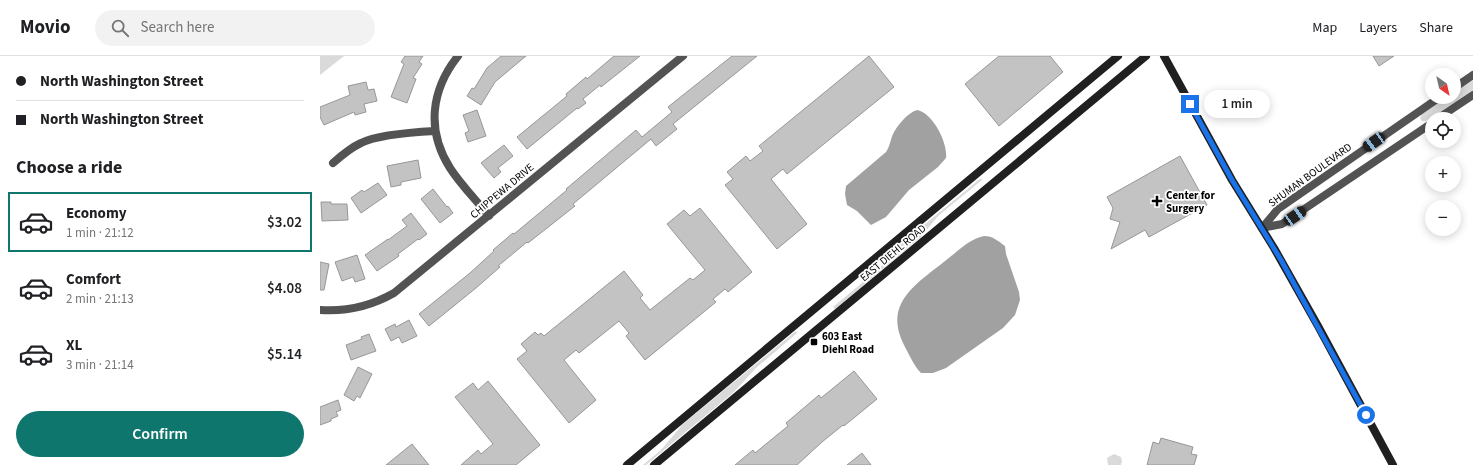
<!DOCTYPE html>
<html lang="en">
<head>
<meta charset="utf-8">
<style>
  body { margin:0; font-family:"Source Sans 3",sans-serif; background:#f2f2f2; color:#202124; height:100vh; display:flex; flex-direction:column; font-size:15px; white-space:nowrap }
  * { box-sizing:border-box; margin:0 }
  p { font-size:13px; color:#757577 }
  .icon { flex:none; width:22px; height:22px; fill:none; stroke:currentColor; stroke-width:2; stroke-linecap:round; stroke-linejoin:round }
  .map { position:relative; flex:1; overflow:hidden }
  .panel { display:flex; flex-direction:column; background:#fff; width:320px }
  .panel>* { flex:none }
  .top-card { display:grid; align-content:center; height:88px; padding:0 16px; background:#fff }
  .needle { width:26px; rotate:146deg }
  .tools { position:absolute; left:1105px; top:12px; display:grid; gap:8px }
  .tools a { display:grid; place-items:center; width:36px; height:36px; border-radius:50%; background:#fff; box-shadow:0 2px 10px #0003; font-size:20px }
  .end { position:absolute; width:18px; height:18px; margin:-9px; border:5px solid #1a73e8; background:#fff; box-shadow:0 0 0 2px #fff }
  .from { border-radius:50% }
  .bubble { position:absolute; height:28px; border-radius:14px; background:#fff; box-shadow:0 2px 10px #0003; font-size:13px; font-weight:600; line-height:28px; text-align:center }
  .car { position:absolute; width:12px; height:24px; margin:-12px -6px; border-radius:5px; box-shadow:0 0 3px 1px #0007; background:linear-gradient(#222 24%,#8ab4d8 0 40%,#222 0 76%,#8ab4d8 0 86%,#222 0) }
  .top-card b { display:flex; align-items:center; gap:14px; height:38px; font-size:15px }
  .top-card b+b { border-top:1px solid #e0e0e0 }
  .top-card i { width:10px; height:10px; background:#202124 }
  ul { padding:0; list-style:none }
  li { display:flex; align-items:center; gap:12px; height:60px; margin:0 8px 6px; padding:0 8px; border:2px solid transparent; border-radius:0px }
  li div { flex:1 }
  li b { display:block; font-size:15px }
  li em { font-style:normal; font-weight:600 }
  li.selected { border-color:#0f766e }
  li>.icon { width:36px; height:36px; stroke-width:1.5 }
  h2 { padding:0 16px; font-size:18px; line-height:48px }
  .primary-button { display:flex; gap:8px; margin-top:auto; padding:8px 16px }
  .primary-button a { flex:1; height:46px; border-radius:24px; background:#0f766e; color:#fff; font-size:16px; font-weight:600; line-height:46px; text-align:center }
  header { display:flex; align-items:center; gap:24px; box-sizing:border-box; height:56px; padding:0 20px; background:#fff; border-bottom:1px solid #e0e0e0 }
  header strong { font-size:19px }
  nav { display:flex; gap:22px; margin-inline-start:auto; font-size:14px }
  .search { width:280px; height:36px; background:#f2f2f2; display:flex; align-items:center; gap:10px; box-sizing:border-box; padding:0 14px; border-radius:22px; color:#757577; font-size:15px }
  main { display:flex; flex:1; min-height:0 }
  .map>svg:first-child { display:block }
  .green { fill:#dadada }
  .water { fill:#a1a1a1 }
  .building { fill:#c3c3c3; stroke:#979797 }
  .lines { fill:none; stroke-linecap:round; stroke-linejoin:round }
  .street { stroke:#535353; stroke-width:8 }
  .secondary { stroke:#202020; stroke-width:8 }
  .route { stroke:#1a73e8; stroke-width:5 }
  .poi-dot { fill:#000; stroke:#fff; stroke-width:1.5 }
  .labels { text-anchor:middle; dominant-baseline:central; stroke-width:3.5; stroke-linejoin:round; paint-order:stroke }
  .street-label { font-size:11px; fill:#000; stroke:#fff }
  .poi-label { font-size:11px; font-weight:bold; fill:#000; stroke:#fff; text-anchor:start }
</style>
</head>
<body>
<header>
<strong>Movio</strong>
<div class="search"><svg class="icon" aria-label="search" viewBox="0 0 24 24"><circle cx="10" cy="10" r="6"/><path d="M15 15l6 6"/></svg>Search here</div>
<nav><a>Map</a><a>Layers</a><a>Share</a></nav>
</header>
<main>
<section class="panel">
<div class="top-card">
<b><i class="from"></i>North Washington Street</b>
<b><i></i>North Washington Street</b>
</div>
<h2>Choose a ride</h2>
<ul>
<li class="selected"><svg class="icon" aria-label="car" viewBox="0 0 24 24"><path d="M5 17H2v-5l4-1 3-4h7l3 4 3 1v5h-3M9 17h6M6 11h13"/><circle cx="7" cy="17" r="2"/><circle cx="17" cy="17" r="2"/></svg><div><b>Economy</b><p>1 min · 21:12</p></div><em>$3.02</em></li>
<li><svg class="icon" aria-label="car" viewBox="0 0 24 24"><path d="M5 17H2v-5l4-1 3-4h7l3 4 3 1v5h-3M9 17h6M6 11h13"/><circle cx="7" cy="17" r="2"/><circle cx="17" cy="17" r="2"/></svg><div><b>Comfort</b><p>2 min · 21:13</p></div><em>$4.08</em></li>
<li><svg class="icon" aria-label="car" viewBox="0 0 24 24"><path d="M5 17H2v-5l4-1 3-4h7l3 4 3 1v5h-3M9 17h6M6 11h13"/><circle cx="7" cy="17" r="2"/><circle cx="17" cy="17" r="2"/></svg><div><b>XL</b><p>3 min · 21:14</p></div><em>$5.14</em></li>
</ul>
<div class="primary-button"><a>Confirm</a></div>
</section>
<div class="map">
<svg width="1153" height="409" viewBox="0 0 1153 409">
  <rect width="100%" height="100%" fill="#fff"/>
  <path class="green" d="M0,0H24L0,19Z
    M1153,24V34L1106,65H1102L1100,62L1102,58L1127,41H1134V36Z
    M661,122L662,124L618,160L601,181L515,253L513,251L560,212L581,188Z
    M476,275L477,277L436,312L414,336L326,409H323L341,394L363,368Z
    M794,398L801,401L802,405L801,409H788L787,402Z"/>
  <path class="water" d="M597,54C613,57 628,87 626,102L618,111L589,134L566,161L551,169L537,155L527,149L525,138L526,130L566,96C570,90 570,85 573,78C577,70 587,57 597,54Z
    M664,180C673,180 678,185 685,190L686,198L699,236L700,244L695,259L683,272L626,312L613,317H601C594,310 590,300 585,291C562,248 595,229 625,205C637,196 649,183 664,180Z"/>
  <path class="building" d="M85,0H103L99,6L102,8L93,22L96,23L87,47L71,41L84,8L81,6Z
    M181,0H206L175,26L161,49L147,40L152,32L154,33L167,12Z
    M294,0H320L281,31L280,29L263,43L266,47L258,53L257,52L207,93L197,81L247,40L246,38L266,21L267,23Z
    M412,0H437L353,68L357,73L336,90L331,83L253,148L255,150L208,187L207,186L178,210L180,211L156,232L109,270L99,258L150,217L174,195L173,194L193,177L194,178L247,134L246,133L316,74L322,81L352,56L348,51Z
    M549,0L574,31L467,118L463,113L451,123L487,168L457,193L405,129L413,123L407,116L426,100L430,105L443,95L439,90Z
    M679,0H730L743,16L679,70L645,28Z
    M1053,0H1074L1059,10Z
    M46,26L48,34L54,33L57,45L44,48L46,56L35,59L34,56L4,69L0,61V51L30,39L28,30Z
    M157,54L166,80L148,86L145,77L149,75L143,59Z
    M184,89L193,100L178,112L181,116L174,122L161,107Z
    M860,100L887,149L829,181L825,174L791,193L800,166L790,163L793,152L787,141Z
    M98,104L101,122L81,126V129L71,131L67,110Z
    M58,127L67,139L41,157L31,142L42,134L44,136Z
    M113,133L127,151L128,150L133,157L120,167L101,143Z
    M1,146H11V148H27L28,164L2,165Z
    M380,152L432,216L408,236L405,233L393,243L396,246L325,304L306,280L309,277L299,265L259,297L256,294L244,304L276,344L249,367L197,303L207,295L201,288L215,276L218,279L221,277L224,280L304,215L323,239L320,242L330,254L370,222L373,224L385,214L347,168L364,154L370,160Z
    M91,157L107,178L99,184L98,183L78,198L79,200L57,215L45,199L68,183V184L87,170L82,164Z
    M37,199L45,223L35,226L33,221L22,225L15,206Z
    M0,206L9,208L4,234H0Z
    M89,264L97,280L82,287L79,281L71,285L65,273L75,268L76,271Z
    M49,278L56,295L31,304L26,289L42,283L41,281Z
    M38,311L52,318L40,342L37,340L34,345L24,339Z
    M534,315L557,343L524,370L523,369L502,386L477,409H415L433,394L435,397L468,370L466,367L499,339L501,342Z
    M168,325L220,389L196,409H141L158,394L161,398L173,388L135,341L153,327L158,334Z
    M18,344L21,354L16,356L18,360L11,363V365L0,369V351Z
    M841,382L873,391L871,398L877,399L874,409H827L833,386L839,388Z
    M92,388L109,409H66Z
    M542,397L551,409H527Z"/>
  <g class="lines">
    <path class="street" d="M138,0C111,34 106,74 130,112C141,129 156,144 169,160
      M1134,32L1153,19
      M1117,63L1153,39
      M13,107C22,99 30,92 41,87C57,79 96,76 115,75
      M942,172L958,153L1120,41
      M942,172L962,168L1112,67
      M0,254C27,256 51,250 74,237L363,0"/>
    <path class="secondary" d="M844,0L912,124L954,192L998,270L1073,409
      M307,409L798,0
      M334,409L826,0"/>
  </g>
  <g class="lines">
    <path class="route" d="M870,48L912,124L961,204L1046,359"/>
  </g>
  <g class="poi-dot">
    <path d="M835 139h4v4h4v4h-4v4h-4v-4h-4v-4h4z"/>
    <rect x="490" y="282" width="8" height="8" rx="2"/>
  </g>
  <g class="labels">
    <g class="street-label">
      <text transform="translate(990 119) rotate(-36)">SHUMAN BOULEVARD</text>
      <text transform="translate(182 135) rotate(-40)">CHIPPEWA DRIVE</text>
      <text transform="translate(573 197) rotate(-40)">EAST DIEHL ROAD</text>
    </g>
    <g class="poi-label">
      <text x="846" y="139">Center for<tspan x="846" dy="13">Surgery</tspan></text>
      <text x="502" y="280">603 East<tspan x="502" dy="13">Diehl Road</tspan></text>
    </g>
  </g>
</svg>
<div class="tools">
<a><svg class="needle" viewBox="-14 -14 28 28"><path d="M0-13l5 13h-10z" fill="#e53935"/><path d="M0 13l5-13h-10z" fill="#757577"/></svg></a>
<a><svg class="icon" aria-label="locate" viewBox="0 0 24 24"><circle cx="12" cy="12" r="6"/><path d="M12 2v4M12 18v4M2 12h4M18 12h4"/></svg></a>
<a>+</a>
<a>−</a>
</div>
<i class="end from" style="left:1046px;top:359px"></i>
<i class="end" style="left:870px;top:48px"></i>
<div class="bubble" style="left:884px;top:34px;width:66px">1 min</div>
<i class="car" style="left:1054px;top:86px;rotate:235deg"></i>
<i class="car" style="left:975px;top:160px;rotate:56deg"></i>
</div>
</main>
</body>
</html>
